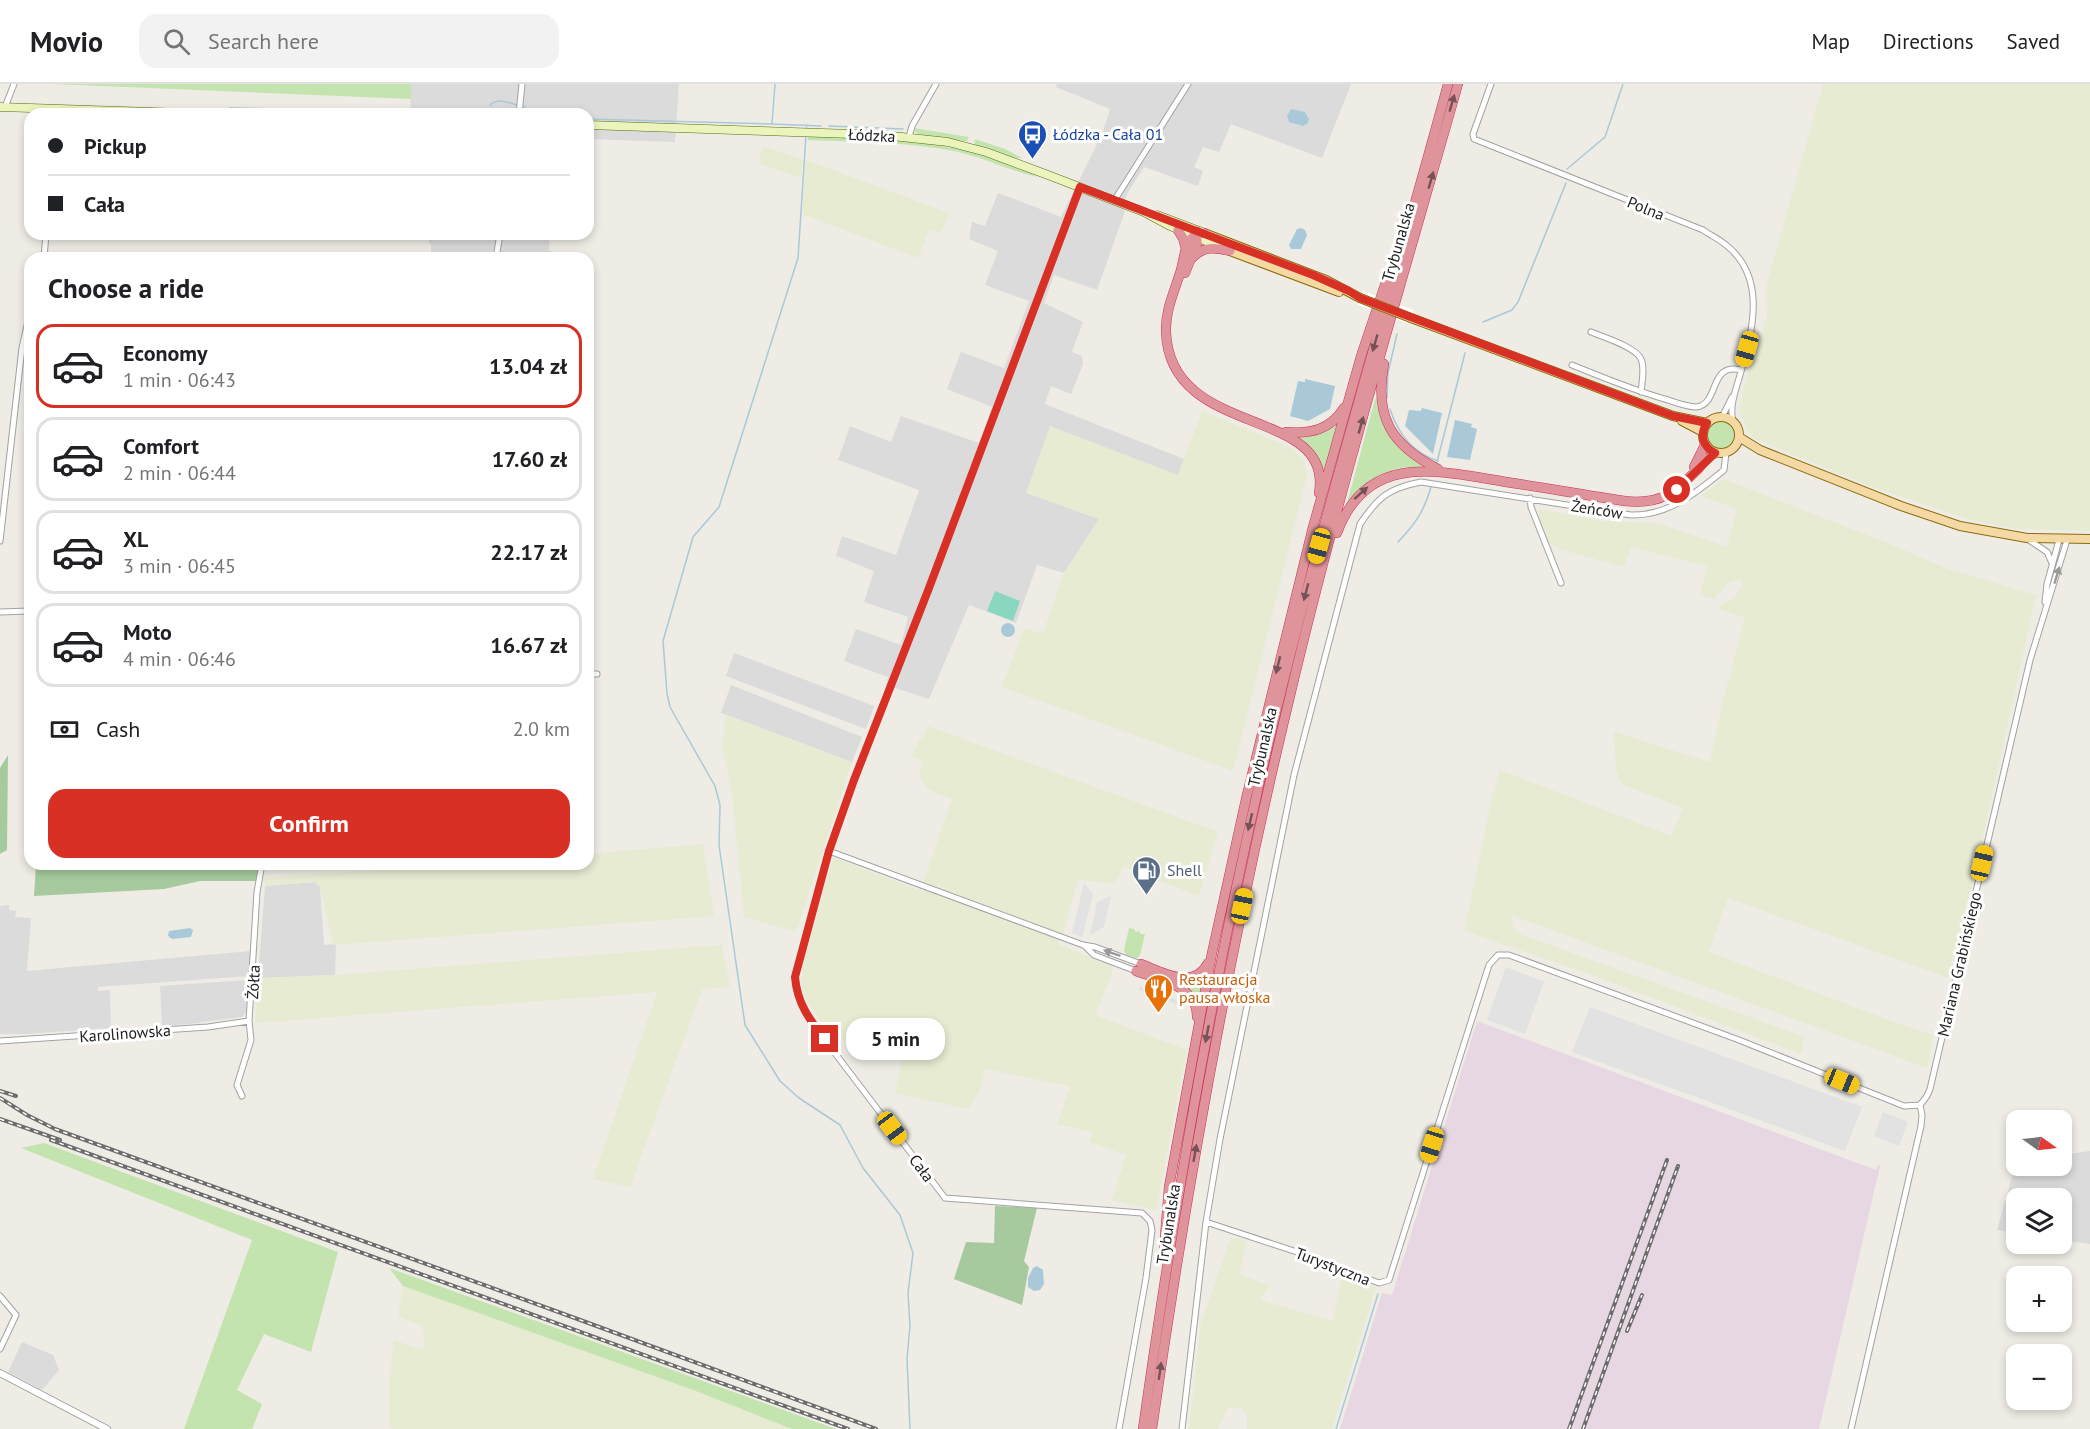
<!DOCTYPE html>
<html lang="en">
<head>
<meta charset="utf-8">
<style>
  body { margin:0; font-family:"PT Sans",sans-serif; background:#f2f2f2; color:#202124; height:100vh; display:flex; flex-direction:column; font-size:22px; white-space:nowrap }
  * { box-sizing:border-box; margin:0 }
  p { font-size:20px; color:#757577 }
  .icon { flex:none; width:33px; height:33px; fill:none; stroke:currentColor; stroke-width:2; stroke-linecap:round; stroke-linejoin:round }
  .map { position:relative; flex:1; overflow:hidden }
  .side { position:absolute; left:24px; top:168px; width:570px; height:618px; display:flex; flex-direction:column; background:#fff; border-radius:18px; box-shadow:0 3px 9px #0003 }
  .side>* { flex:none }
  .top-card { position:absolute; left:24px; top:24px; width:570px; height:132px; border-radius:18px; box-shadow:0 3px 9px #0003; display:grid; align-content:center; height:132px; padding:0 24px; background:#fff }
  .needle { width:39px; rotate:104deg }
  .buttons { position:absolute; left:2006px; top:1026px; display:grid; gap:12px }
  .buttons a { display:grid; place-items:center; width:66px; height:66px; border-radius:12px; background:#fff; box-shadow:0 3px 9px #0003; font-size:30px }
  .end { position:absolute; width:27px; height:27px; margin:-14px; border:8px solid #d93025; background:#fff; box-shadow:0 0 0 3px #fff }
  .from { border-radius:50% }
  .bubble { position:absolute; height:42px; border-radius:18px; background:#fff; box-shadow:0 3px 9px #0003; font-size:20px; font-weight:600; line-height:42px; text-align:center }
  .car { position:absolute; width:18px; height:36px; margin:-18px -9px; border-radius:8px; box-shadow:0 0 4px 2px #0007; background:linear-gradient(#f5c518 24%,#345 0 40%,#f5c518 0 76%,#345 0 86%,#f5c518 0) }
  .top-card b { display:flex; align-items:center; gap:21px; height:57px; font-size:22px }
  .top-card b+b { border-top:2px solid #e0e0e0 }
  .top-card i { width:15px; height:15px; background:#202124 }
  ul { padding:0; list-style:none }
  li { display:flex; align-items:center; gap:18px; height:84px; margin:0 12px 9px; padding:0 12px; border:3px solid #e0e0e0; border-radius:18px }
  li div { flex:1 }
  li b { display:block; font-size:22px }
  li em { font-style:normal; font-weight:600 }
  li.selected { border-color:#d93025 }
  li>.icon { width:54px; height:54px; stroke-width:1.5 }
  h2 { padding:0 24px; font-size:27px; line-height:72px }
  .pay { display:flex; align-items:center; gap:15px; height:66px; padding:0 24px; font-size:22px }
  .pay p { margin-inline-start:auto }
  .cta { display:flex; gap:12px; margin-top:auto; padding:12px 24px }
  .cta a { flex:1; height:69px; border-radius:18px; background:#d93025; color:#fff; font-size:24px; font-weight:600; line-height:69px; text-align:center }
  header { display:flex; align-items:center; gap:36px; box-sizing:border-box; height:84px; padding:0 30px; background:#fff; border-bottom:2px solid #e0e0e0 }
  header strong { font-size:28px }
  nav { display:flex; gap:33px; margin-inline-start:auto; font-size:21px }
  .search { width:420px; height:54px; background:#f2f2f2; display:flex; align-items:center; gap:15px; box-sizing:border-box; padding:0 21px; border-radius:18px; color:#757577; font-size:22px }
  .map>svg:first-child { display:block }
  .residential { fill:#dcdbdb }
  .industrial { fill:#e7d7e2 }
  .farmland { fill:#e7ebd2 }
  .grass { fill:#c4e4af }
  .forest { fill:#a6ca9d }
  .pitch { fill:#89d7c0 }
  .parking { fill:#e2e2e2 }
  .water { fill:#a9c9d8 }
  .pier { fill:#fff }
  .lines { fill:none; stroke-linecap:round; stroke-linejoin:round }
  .stream { stroke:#a9c9d8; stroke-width:1.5 }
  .minor-casing { stroke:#a2a2a2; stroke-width:7 }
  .tertiary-casing { stroke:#a2a2a2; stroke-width:8 }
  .secondary-casing { stroke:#596c0e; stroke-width:9 }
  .primary-casing { stroke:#8b6d0d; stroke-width:10 }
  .motorway-casing { stroke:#cb3359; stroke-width:10 }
  .minor { stroke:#fff; stroke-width:5 }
  .tertiary { stroke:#fff; stroke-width:6 }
  .secondary { stroke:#ecf4bd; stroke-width:8 }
  .primary { stroke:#f4d9a4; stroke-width:8 }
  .motorway { stroke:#df939a; stroke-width:9 }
  .rail-casing { stroke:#6c6c6c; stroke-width:4 }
  .rail { stroke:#fff; stroke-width:1.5; stroke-dasharray:4.5; stroke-linecap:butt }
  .primary-bridge-casing { stroke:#8b6d0d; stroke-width:10; stroke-linecap:butt }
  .primary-bridge { stroke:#f4d9a4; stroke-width:8 }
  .oneway { fill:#755356 }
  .oneway2 { fill:#9a9a9a }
  .route { stroke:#d93025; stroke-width:8 }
  .labels { text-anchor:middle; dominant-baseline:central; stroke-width:6; stroke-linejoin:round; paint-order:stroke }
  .transit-label { font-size:16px; fill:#164399; stroke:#fff; text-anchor:start }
  .street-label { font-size:16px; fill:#1e1e1e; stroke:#fff }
  .service-label { font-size:16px; fill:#4e5e75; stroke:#fff; text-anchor:start }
  .food-label { font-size:16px; fill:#c56008; stroke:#fff; text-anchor:start }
</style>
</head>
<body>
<header>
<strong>Movio</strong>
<div class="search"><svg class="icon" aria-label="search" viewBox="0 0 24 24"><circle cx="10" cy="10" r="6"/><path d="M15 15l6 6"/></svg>Search here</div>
<nav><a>Map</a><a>Directions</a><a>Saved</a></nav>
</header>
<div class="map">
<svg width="2090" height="1345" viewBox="0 0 2090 1345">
  <rect width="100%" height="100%" fill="#eeece5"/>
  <path class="residential" d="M411,0H679L675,58L588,55V30H410Z
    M1057,0H1351L1322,74L1231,40L1219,68L1203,63L1194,83L1203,87L1198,102L1144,83L1127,110L1124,130L1097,206L1054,191L1044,219L1083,238L1072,268L1082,272L1083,280L1071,310L1051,302L1045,320L1184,375L1178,391L1038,379L1027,409L1099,435L1064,489L1037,481L1016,539L969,521L929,615L886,601L888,593L844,577L856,545L901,561L908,533L864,518L874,487L836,472L842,452L896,471L919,406L838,376L850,342L891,358L901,332L979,359L992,323L947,305L961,268L1004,284L1029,217L985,201L998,167L969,155L972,138L985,142L998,109L1061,133L1103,48L1110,25L1056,3Z
    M424,150H550L549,167H552V174H431V161Z
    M734,569L874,622L866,645L726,592Z
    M731,601L862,653L852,678L721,629Z
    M316,798L320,803L324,861L336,860L335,891L258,894L265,802Z
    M9,821V826L16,827L15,833L31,834L27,887L250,867V892L98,903V907L110,906L111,944L25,950H0V822Z
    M248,896L246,928L242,933L201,938L200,939L162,942L160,902Z
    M2090,1067V1160L2061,1156V1114H2016V1149L1997,1146L2016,1079V1082H2061V1071Z
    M22,1258L53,1271L59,1286L42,1306L8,1288Z"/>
  <path class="industrial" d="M1477,937L1876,1086L1878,1081L1880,1082L1819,1345H1340L1382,1209L1392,1211Z"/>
  <path class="farmland" d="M1823,0H2090V447L2015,445L1968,435L1867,401L1753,354L1748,347L1739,327L1747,293L1767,233L1766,203Z
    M762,62L803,76L801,94L759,80Z
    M806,76L949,129L941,149L929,145L918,174L802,130Z
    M1202,327L1292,364L1304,377L1307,390L1233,687L1002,603L1024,545L1043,549L1064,489L1099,435L1026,409L1050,342L1178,391Z
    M1724,395L1895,462L1945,484L2036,511L1976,784L1948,894L1728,814L1709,868L1886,935L1934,951L1927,984L1511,831L1514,843L1520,850L1805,953L1801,970L1584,888L1464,847L1492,714L1500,686L1672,752L1683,724L1621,700L1616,687L1614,648L1710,678L1722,621L1745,534L1719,525L1723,519L1734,514L1743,501L1741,495L1728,499L1714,515L1700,511L1707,482L1631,463L1624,483L1559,465L1549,459L1540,438L1538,425L1601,437L1658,439L1727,463L1737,425L1701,412Z
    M727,631L852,678L796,848L744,833L732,710L723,664L724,640Z
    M928,642L1218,748L1199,812L1123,782L1115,800L1078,795L1063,850L1057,860L1114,883L1095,931L1187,966L1156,1126L1112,1116L1126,1071L1089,1058L1093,1048L1057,1040L1070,1002L985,985L980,1006L968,1025L895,1009L903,968L832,954L803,911L801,899L804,876L833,773L918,806L925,794L952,715L927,705L919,691L923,679L912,672L919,656H922Z
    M703,760L714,832L333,861L320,803L315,798L265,802L263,794L462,780H588V770Z
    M722,861L730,903L702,905L630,1103L593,1095L657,908L255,939L258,894L335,891Z
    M1231,1153L1247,1157L1239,1190L1270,1202L1260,1216L1333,1237L1342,1192L1376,1203L1332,1345H1247V1330L1241,1324H1228L1218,1345H1189L1201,1239Z
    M403,1202L696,1307L792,1345H393L390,1342L389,1301L394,1256L424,1266L423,1242L398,1233Z"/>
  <path class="grass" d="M53,0H411V15Z
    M914,44L969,53L967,57H962L919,50L915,48Z
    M808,52C887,54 966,56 1038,93C1009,87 983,73 954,67C906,58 857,58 808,56Z
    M975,55L1005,65L1022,74H1014L976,61L974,59Z
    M1377,314C1387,352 1393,361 1425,384C1417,384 1408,383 1400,384C1377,389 1360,406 1346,423L1375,315Z
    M1339,337L1324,390H1323L1314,369L1297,353Z
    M1707 351a14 14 0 1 1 28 0a14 14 0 1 1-28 0Z
    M1129,844L1134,845L1136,848L1139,847L1141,850H1145L1140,871L1137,874L1126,871L1124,866Z
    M1204,892L1199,917C1195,907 1187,903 1177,898H1193Z
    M44,1059L338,1168L311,1268L264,1250L237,1306L262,1320L252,1345H184L252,1156L21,1064Z
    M389,1184L836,1345H792L696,1307L403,1202Z"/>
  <path class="forest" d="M8,671L7,766L0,770V684Z
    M36,780H259L258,797H200L164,805L34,812Z
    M995,1122L1037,1124L1024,1177L1029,1183L1022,1221L954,1195L966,1158L994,1159Z"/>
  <path class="pitch" d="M995,507L1020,517L1013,537L987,527Z"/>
  <path class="parking" d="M1084,799L1093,810L1082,853L1072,849Z
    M1111,812L1104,843L1090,851L1097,818Z
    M1506,883L1544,898L1525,950L1487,936Z
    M1140,902L1183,918L1181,922L1139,906Z
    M1590,923L1862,1023L1845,1067L1572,968Z
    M1883,1028L1908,1038L1899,1062L1874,1052Z"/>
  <path class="water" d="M1291,25L1305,28L1309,35L1307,40L1303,42L1289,38L1287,32Z
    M1301,144L1305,146L1307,151L1301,165H1291L1289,161L1297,145Z
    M1305,295L1335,302L1330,325L1308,337L1290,332L1298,297L1305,298Z
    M1422,324L1442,329L1433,370L1405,342L1409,326L1421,327Z
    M1455,336L1472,340L1471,343L1477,345L1470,376L1447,373Z
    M1001 546a7 7 0 1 1 14 0a7 7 0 1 1-14 0Z
    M190,844L193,846L191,853L172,855L168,852L169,847Z
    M1037,1182L1043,1186L1044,1200L1040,1206L1034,1207L1028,1203V1194L1033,1184Z"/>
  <path class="pier" d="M1363,207L1414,226L1409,240L1358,221Z"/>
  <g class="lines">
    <path class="stream" d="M775,0L772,40L821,42
      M490,21C498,14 507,18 517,21
      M524,22L531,30
      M230,24L275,25
      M283,25L400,29
      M410,29L457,30
      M461,30H462
      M588,35L772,40
      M829,42L903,45
      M806,46L807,41
      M806,51L798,174L719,423L693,453L663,557L667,610L670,623L715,702L720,721L719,761L745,941L780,997L799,1014L840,1041L863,1084L900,1131L913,1169L908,1209L910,1242L907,1274L910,1345
      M1567,85L1605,53L1623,0
      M1483,238L1512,226L1518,218L1566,99
      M1387,314L1388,289L1397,250
      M1390,325C1398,350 1413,369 1438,377
      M1437,378L1465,269
      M1398,458C1415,440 1424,428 1431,403
      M1336,1345L1378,1210"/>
    <defs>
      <path id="minor" d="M1491,0L1473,50L1474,55L1703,146C1710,151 1719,155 1726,161C1768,194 1752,249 1740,291C1736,305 1729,323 1733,337
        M5,23L14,0
        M519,30L522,0
        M909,53L912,42L936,0
        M1080,103L929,504L854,696L829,767L795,893C797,911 802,924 812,939L945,1114L1142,1129L1150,1137L1152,1146L1146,1194L1119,1345
        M1114,117L1188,0
        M44,174L46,150
        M496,174L500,150
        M1591,248C1603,253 1636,263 1641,275C1645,284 1642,298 1641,308
        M1572,281C1604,294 1635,307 1668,316C1677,319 1687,323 1696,323C1720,321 1708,278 1741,286
        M1722,333L1732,313
        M1530,414L1531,423L1561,499
        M2029,456L2047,468L2052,479
        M0,457L22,264L30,228
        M2045,518L2047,500L2059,456
        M0,528L30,527
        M588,590H597
        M829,767L1083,861L1095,863L1141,880
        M1085,862L1094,871L1136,887
        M0,957L208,943L249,937
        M242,1012L237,1001L251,956L249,937L257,808L262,780
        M1206,1138L1297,1168L1379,1199L1389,1196L1489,881L1498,871H1509L1739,956L1904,1022L1920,1021L1927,1012L1930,1005L2030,576L2067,456
        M0,1212L16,1231L0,1265
        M1182,1345L1206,1138L1220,1055L1294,691L1360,440C1378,413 1389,404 1421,398L1631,431C1668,432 1696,409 1724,386L1726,369
        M1851,1345L1921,1042L1922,1031L1920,1021"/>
      <path id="tertiary" d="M0,1289L107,1345"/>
      <path id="secondary" d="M0,23L212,30
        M588,41L883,51L948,58L986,68L1048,91L1144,128L1168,141L1223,164
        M1157,131L1202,148"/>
      <path id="primary" d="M1204,149L1326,196L1360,214
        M1230,167L1339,208
        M1411,234L1673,332L1707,339
        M1703 351a18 18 0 1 1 36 0a18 18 0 1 1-36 0Z
        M1682,337L1703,348
        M1739,353L1760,366L1901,422L1960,442L2027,454L2090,455"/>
      <path id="motorway" d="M1178,146L1183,154L1186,165
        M1204,149L1194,152L1187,159C1185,168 1183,177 1181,186C1175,206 1165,226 1166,248C1170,356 1334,321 1319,409
        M1191,175C1203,162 1214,163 1230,167
        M1185,189L1197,159V147
        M1384,280C1374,333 1391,361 1438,385
        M1286,348C1311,350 1330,346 1344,324
        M1694,383L1705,361
        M1337,449C1367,367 1439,387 1506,398C1546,404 1585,411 1625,417C1661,421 1674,409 1698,385C1703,379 1708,373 1715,369
        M1141,880C1162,888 1194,907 1208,879
        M1136,887C1160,896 1197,901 1197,933
        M1164,1165L1169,1103L1180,1043L1212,869L1246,715L1313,443L1361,272L1390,186
        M1143,1345C1174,1123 1212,902 1263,683C1316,453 1386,228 1448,0
        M1152,1345C1187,1100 1231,857 1289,616C1338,409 1400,204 1458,0"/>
    </defs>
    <use href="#minor" class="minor-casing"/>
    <use href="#tertiary" class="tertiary-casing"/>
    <use href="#secondary" class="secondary-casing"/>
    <use href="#primary" class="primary-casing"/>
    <use href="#motorway" class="motorway-casing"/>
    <use href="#minor" class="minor"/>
    <use href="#tertiary" class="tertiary"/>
    <use href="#secondary" class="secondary"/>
    <use href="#primary" class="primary"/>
    <use href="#motorway" class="motorway"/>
    <defs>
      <path id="rail" d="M0,1007L16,1012
        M0,1014L27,1031L55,1045L583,1237L876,1345
        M0,1035L60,1056
        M51,1056L848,1345
        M1627,1247L1642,1211
        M1569,1345L1667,1076
        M1583,1345L1678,1082"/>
    </defs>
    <use href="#rail" class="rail-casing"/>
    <use href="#rail" class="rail"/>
    <defs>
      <path id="primary-bridge" d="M1360,214L1411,234"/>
    </defs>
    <use href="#primary-bridge" class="primary-bridge-casing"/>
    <use href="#primary-bridge" class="primary-bridge"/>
  </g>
  <defs><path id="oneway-solid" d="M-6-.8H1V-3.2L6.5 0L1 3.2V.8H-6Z" transform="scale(1.5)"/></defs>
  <g class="oneway">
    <use href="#oneway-solid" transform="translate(1452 19) rotate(-74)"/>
    <use href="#oneway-solid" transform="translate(1431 96) rotate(-74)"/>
    <use href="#oneway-solid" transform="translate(1375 259) rotate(106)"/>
    <use href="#oneway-solid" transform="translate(1361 341) rotate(-74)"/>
    <use href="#oneway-solid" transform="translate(1361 409) rotate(-42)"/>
    <use href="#oneway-solid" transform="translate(1306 508) rotate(105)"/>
    <use href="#oneway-solid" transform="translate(1278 581) rotate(104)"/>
    <use href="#oneway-solid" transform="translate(1250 738) rotate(103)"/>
    <use href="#oneway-solid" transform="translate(1207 950) rotate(101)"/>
    <use href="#oneway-solid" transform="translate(1195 1069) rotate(-80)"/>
    <use href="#oneway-solid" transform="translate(1160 1287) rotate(-82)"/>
  </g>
  <g class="oneway2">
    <use href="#oneway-solid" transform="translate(2057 491) rotate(-73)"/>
    <use href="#oneway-solid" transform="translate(1112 869) rotate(-161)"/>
  </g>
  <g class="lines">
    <path class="route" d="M825,955C809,935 797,919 795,893L829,767L854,696L929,504L1080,103L1313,191L1349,207L1360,214L1673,332L1707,339C1699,351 1703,363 1715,369L1677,406"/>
  </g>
  <defs>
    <symbol id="bus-pin" viewBox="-11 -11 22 30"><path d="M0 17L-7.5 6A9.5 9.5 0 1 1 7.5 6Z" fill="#1a4fb4" stroke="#fff"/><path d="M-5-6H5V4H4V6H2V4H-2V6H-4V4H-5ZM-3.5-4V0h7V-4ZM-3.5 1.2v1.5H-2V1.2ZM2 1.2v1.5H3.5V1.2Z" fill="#fff"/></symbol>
    <symbol id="fuel-pin" viewBox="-11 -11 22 30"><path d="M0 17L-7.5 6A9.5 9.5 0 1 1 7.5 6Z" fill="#5c6f8a" stroke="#fff"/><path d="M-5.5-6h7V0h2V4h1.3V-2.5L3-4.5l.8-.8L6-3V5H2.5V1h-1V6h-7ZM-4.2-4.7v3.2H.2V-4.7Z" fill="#fff"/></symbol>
    <symbol id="restaurant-pin" viewBox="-11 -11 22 30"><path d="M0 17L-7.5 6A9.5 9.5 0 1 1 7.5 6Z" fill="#e8710a" stroke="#fff"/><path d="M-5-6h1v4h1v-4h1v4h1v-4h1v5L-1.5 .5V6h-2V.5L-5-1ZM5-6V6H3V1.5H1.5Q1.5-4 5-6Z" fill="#fff"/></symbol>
  </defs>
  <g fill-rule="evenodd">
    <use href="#bus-pin" x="1016" y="34" width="33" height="45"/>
    <use href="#fuel-pin" x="1130" y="770" width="33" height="45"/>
    <use href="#restaurant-pin" x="1142" y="888" width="33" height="45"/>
  </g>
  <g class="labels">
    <g class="transit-label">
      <text x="1053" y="50">Łódzka - Cała 01</text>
    </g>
    <g class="street-label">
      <text transform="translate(872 51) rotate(3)">Łódzka</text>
      <text transform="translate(1646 124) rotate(22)">Polna</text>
      <text transform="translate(1398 158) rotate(-74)">Trybunalska</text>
      <text transform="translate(1597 425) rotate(9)">Żeńców</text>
      <text transform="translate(1262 663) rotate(-77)">Trybunalska</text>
      <text transform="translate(1959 880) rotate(-77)">Mariana Grabińskiego</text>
      <text transform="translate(253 898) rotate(-87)">Żółta</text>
      <text transform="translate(125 949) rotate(-4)">Karolinowska</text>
      <text transform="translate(922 1084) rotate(53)">Cała</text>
      <text transform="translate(1168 1140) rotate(-81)">Trybunalska</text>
      <text transform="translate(1333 1182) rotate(21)">Turystyczna</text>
    </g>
    <g class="service-label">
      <text x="1167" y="786">Shell</text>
    </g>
    <g class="food-label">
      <text x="1179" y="895">Restauracja<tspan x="1179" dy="18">pausa włoska</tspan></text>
    </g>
  </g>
</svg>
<div class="buttons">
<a><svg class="needle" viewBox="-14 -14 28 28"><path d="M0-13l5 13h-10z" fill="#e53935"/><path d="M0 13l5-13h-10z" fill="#757577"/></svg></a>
<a><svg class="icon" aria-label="layers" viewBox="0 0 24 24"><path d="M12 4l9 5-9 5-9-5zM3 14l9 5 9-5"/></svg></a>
<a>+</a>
<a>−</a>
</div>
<i class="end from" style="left:1677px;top:406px"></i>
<i class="end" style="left:825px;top:955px"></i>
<div class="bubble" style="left:846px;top:934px;width:99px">5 min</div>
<i class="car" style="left:1747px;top:265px;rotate:196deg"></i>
<i class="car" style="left:1319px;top:462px;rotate:195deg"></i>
<i class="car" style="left:1982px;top:779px;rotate:13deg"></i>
<i class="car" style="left:1242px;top:822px;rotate:12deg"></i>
<i class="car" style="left:1842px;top:997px;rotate:112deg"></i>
<i class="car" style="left:892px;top:1044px;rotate:143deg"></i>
<i class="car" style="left:1432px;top:1061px;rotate:197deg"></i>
<div class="top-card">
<b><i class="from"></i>Pickup</b>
<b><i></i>Cała</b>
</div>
<section class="side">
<h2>Choose a ride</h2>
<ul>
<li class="selected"><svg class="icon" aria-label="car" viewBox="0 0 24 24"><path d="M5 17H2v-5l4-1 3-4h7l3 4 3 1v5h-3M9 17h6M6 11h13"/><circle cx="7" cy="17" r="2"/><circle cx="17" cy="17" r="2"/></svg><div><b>Economy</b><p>1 min · 06:43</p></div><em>13.04 zł</em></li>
<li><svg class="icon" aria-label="car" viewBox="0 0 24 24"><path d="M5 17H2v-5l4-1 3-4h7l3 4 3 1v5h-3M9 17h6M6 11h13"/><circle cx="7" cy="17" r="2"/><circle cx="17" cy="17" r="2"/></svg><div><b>Comfort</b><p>2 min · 06:44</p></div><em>17.60 zł</em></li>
<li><svg class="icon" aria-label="car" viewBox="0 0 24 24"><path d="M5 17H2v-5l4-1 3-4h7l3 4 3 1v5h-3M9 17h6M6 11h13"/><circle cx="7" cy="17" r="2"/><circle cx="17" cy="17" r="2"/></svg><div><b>XL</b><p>3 min · 06:45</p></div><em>22.17 zł</em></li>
<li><svg class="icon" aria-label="car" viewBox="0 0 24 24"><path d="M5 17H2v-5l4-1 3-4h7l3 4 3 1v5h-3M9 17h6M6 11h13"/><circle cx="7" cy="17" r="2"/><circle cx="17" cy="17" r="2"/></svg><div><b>Moto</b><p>4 min · 06:46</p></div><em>16.67 zł</em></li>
</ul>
<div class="pay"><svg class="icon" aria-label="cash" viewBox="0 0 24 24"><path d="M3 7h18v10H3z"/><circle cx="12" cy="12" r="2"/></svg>Cash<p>2.0 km</p></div>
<div class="cta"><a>Confirm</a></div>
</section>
</div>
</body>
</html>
